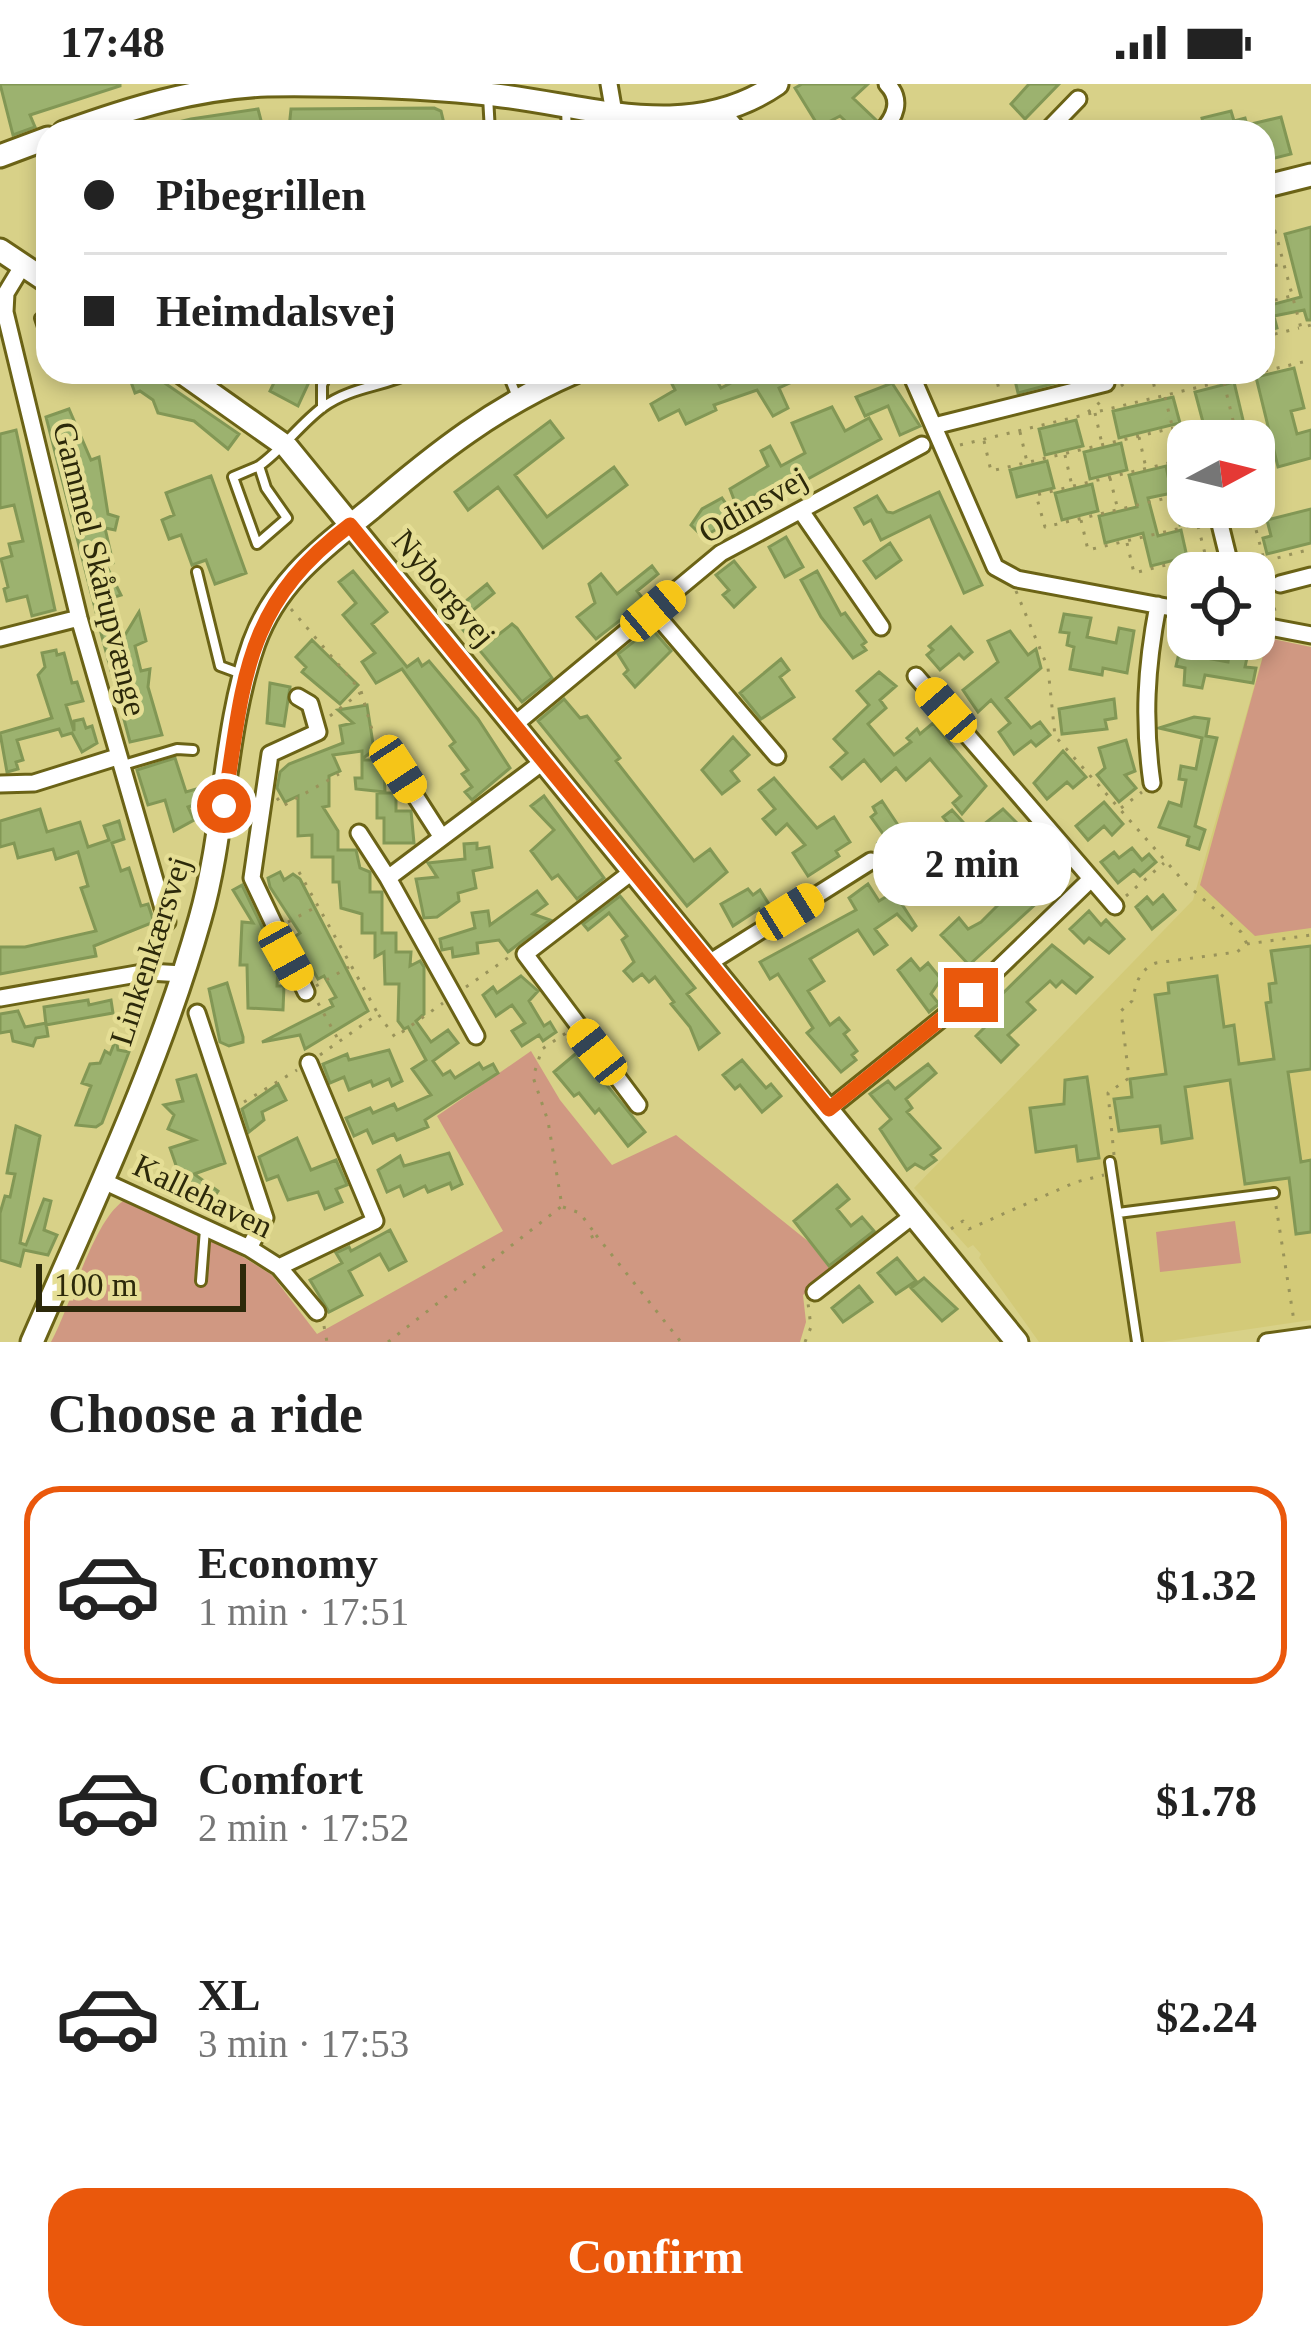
<!DOCTYPE html>
<html lang="en">
<head>
<meta charset="utf-8">
<style>
  body { margin:0; font-family:Georgia,serif; background:#f2f2f2; color:#222; height:100vh; display:flex; flex-direction:column; font-size:45px; white-space:nowrap }
  * { box-sizing:border-box; margin:0 }
  p { font-size:39px; color:#767676 }
  .icon { flex:none; width:66px; height:66px; fill:none; stroke:currentColor; stroke-width:2; stroke-linecap:round; stroke-linejoin:round }
  .map { position:relative; height:1258px; overflow:hidden }
  .sheet { display:flex; flex-direction:column; background:#fff; flex:1 }
  .sheet>* { flex:none }
  .top-card { position:absolute; left:36px; top:36px; width:1239px; height:264px; border-radius:36px; box-shadow:0 6px 18px #0003; display:grid; align-content:center; height:264px; padding:0 48px; background:#fff }
  .needle { width:78px; rotate:83deg }
  .buttons { position:absolute; left:1167px; top:336px; display:grid; gap:24px }
  .buttons a { display:grid; place-items:center; width:108px; height:108px; border-radius:24px; background:#fff; box-shadow:0 6px 18px #0003; font-size:60px }
  .scale { position:absolute; left:36px; bottom:30px; width:210px; box-sizing:border-box; padding-left:12px; border:6px solid #2c290a; border-top:0; font-size:33px; line-height:42px; white-space:nowrap; color:#2c290a; -webkit-text-stroke:9px #e5de95; paint-order:stroke }
  .end { position:absolute; width:54px; height:54px; margin:-27px; border:15px solid #ea580c; background:#fff; box-shadow:0 0 0 6px #fff }
  .from { border-radius:50% }
  .bubble { position:absolute; height:84px; border-radius:36px; background:#fff; box-shadow:0 6px 18px #0003; font-size:39px; font-weight:700; line-height:84px; text-align:center }
  .car { position:absolute; width:36px; height:72px; margin:-36px -18px; border-radius:15px; box-shadow:0 0 9px 3px #0007; background:linear-gradient(#f5c518 24%,#345 0 40%,#f5c518 0 76%,#345 0 86%,#f5c518 0) }
  .top-card b { display:flex; align-items:center; gap:42px; height:114px; font-size:45px }
  .top-card b+b { border-top:3px solid #e0e0e0 }
  .top-card i { width:30px; height:30px; background:#222 }
  ul { padding:0; list-style:none }
  li { display:flex; align-items:center; gap:36px; height:198px; margin:0 24px 18px; padding:0 24px; border:6px solid transparent; border-radius:36px }
  li div { flex:1 }
  li b { display:block; font-size:45px }
  li em { font-style:normal; font-weight:700 }
  li.current { border-color:#ea580c }
  li>.icon { width:108px; height:108px; stroke-width:1.5 }
  h2 { padding:0 48px; font-size:54px; line-height:144px }
  .button { display:flex; gap:24px; margin-top:auto; padding:24px 48px }
  .button a { flex:1; height:138px; border-radius:36px; background:#ea580c; color:#fff; font-size:48px; font-weight:700; line-height:138px; text-align:center }
  .status { display:flex; justify-content:space-between; align-items:center; height:84px; padding:0 60px; background:#fff; direction:ltr }
  .status svg { height:33px; fill:currentColor }
  .map>svg:first-child { display:block }
  .built { fill:#d3ca78 }
  .green { fill:#d09882 }
  .building { fill:#9cb26f; stroke:#829755; stroke-width:3 }
  .lines { fill:none; stroke-linecap:round; stroke-linejoin:round }
  .service-casing { stroke:#6b6316; stroke-width:14 }
  .minor-casing { stroke:#6b6316; stroke-width:21 }
  .tertiary-casing { stroke:#6b6316; stroke-width:27 }
  .path { stroke:#99935a; stroke-width:3; stroke-dasharray:3 9; stroke-linecap:butt }
  .service { stroke:#fff; stroke-width:8 }
  .minor { stroke:#fff; stroke-width:15 }
  .tertiary { stroke:#fff; stroke-width:21 }
  .route { stroke:#ea580c; stroke-width:15 }
  .labels { text-anchor:middle; dominant-baseline:central; stroke-width:9; stroke-linejoin:round; paint-order:stroke }
  .street-label { font-size:33px; fill:#2c290a; stroke:#e5de95 }
</style>
</head>
<body>
<div class="status"><b>17:48</b><svg viewBox="0 0 49 12"><path d="M0 12V9h3v3zM5 12V6h3v6zM10 12V3h3v9zM15 12V0h3v12zM26 1h20v11H26zM47 4h2v5h-2z"/></svg></div>
<div class="map">
<svg width="1311" height="1258" viewBox="0 0 1311 1258">
  <rect width="100%" height="100%" fill="#d8d188"/>
  <path class="built" d="M1268,554L1311,563V1236L1162,1258H1039L979,1174L981,1170L973,1161L968,1164L914,1104L1193,816Z"/>
  <path class="green" d="M1268,554L1311,563V844L1255,852L1200,801Z
    M531,967L560,1016L612,1081L676,1051L809,1158L833,1189L803,1211L806,1238L800,1258H51C72,1219 92,1140 123,1117L230,1165L272,1191L317,1250L503,1147L437,1032Z
    M1235,1137L1241,1179L1160,1188L1156,1148Z"/>
  <path class="building" d="M0,0H120V2L30,31L35,43L13,51Z
    M802,0H868L853,14L876,36L869,47L857,48L840,32L819,43L795,4Z
    M1029,0H1059L1025,35L1011,20Z
    M434,24L441,27L446,48H291L289,44L291,25Z
    M258,25L264,48H153V44L191,35Z
    M1231,27L1234,37L1245,34L1247,41L1281,33L1291,70L1267,76L1263,48L1205,46L1202,34Z
    M1311,143V236H1307L1304,226L1274,232L1277,244L1263,248V206L1267,205L1271,221L1301,213L1285,150Z
    M1294,284L1304,324L1291,327L1297,350L1311,346V374L1278,383L1256,293Z
    M279,288H294L310,296L298,322L270,307Z
    M699,288H712L721,304L744,292L742,288H755L759,295L774,288H814L779,304L788,324L773,332L757,306L714,321L716,326L686,340L679,326L659,336L651,320L675,306L670,296Z
    M1013,288H1054L1056,299L1018,309Z
    M153,291L239,350L228,365L194,337L158,329L153,316L140,307L135,309L131,298Z
    M1234,298L1248,357H1208L1195,308Z
    M892,299L920,342L900,351L888,322L865,332L856,313Z
    M1173,313L1180,339L1119,354L1113,327Z
    M832,323L845,347L869,334L881,355L740,432L730,405L768,382L761,367L770,362L781,382L805,369L792,339Z
    M69,325L91,376L99,373L108,430L118,433L115,446L105,444L113,479L106,481L121,511L111,514L113,524L96,528L46,333Z
    M1076,336L1083,362L1045,371L1039,345Z
    M550,337L563,354L515,391L547,433L614,383L627,401L543,464L498,403L468,426L455,408Z
    M16,346L55,526L32,532L27,512L7,517L4,505L8,503L1,475L12,472L9,460L23,457L14,421L0,424V350Z
    M1121,359L1127,386L1090,395L1084,368Z
    M1047,377L1054,404L1017,413L1010,386Z
    M1166,382L1168,392L1188,387V423H1236V427L1180,441L1172,409L1148,414L1158,452L1181,446L1187,473L1151,482L1143,449L1105,459L1099,432L1137,423L1129,391Z
    M211,392L246,489L215,500L206,476L192,481L181,451L169,455L162,436L174,431L166,409Z
    M1092,400L1098,427L1062,436L1055,409Z
    M939,408L982,501L964,509L930,432L881,456L871,436L864,440L855,424L877,412L887,428L893,429Z
    M722,414L736,434L703,453L691,441L702,425Z
    M1311,425V459L1267,470L1263,454L1271,452L1267,436Z
    M786,453L803,483L785,493L769,463Z
    M890,459L901,476L876,494L864,477Z
    M734,477L755,503L734,523L723,511L729,506L716,491Z
    M652,482L658,490L637,507L645,517L596,555L577,533L595,519L589,500L601,490L617,510Z
    M353,487L387,528L372,540L407,583L418,575L422,582L429,577L478,635L510,684L472,716L465,708L472,703L462,690L468,686L450,662L455,658L402,585L376,599L362,578L375,569L343,531L356,519L339,498Z
    M817,487L841,531L845,529L866,558L862,561L866,566L853,574L821,533L801,496Z
    M487,500L494,509L472,527L476,534L493,555L512,540L517,544L552,594L522,618L450,530Z
    M139,528L146,557L135,562L141,587L150,585L148,603L162,651L130,658L101,549L119,544L122,556Z
    M1064,530L1091,534L1087,553L1116,559L1119,544L1134,547L1127,589L1103,584L1102,591L1070,585L1074,563L1067,561L1069,549L1060,548Z
    M951,543L972,568L964,575L959,570L940,586L927,571L933,566L929,562Z
    M651,544L671,567L635,603L624,590L628,586L618,570Z
    M1010,547L1028,571L1036,565L1041,584L1006,614L1031,644L1040,638L1050,651L1036,662L1031,657L1014,670L999,648L1010,639L991,616L978,628L963,606L998,578L988,557Z
    M312,556L358,601L340,620L302,588L306,583L296,573Z
    M1231,557L1250,560L1245,583L1256,584L1253,599L1205,591L1202,604L1184,601L1185,584L1176,582L1179,569L1228,578Z
    M56,566L57,571L64,569L72,599L77,598L83,617L66,621L74,647V637L83,635L86,644L92,642L97,659L82,668L72,649L62,652L59,645L17,656L23,676L16,678L18,685L7,688L0,649L52,634L38,591L45,583L42,569Z
    M781,575L789,586L780,593L794,613L761,635L740,609Z
    M879,588L896,602L880,616L886,624L868,640L894,671L911,658L907,654L917,645L920,650L933,639L986,702L962,730L953,719L961,712L930,675L906,696L896,684L881,697L864,676L842,695L831,683L847,669L834,655L869,621L857,607Z
    M270,599L290,603L284,642L267,639Z
    M564,615L580,634L587,632L620,674L616,677L694,777L710,765L727,788L687,822L538,637Z
    M1114,615L1116,634L1105,636L1107,645L1062,650L1059,625Z
    M367,621L374,666L362,675V667L333,671L340,687L329,692V722L323,723L338,747V766H356L360,784L370,788V808H382V849H396V868H411L410,882L420,877L424,883V930L416,937L431,958L448,946L458,959L433,977L443,991L450,987L455,994L479,979L483,985L493,980L498,989L425,1036L428,1043L397,1056L394,1050L373,1059L367,1046L354,1052L346,1034L370,1024L373,1029L394,1020L397,1026L431,1011L412,985L426,976L408,943L404,945L398,937L399,900H385L384,868L375,873V849H362V830L341,824L339,798H333V773H312V751L298,752V712L285,718L277,704L280,688L289,680L343,659L340,642L353,639L338,626Z
    M1194,633L1209,635L1206,652L1217,654L1195,742L1205,746L1199,765L1187,761L1189,753L1159,743L1169,718L1181,722L1186,696L1179,695L1181,682L1196,685L1202,654L1159,644Z
    M733,653L749,671L731,687L739,697L722,710L702,686Z
    M1126,656L1135,687L1125,691L1136,704L1119,718L1097,691L1105,684L1099,664Z
    M1063,667L1086,693L1073,704L1067,698L1047,715L1034,699Z
    M175,674L186,708L196,705L200,719L188,723L194,736L174,747L165,716L148,721L137,686Z
    M362,676H384L385,708L356,705L355,694H362Z
    M774,694L817,744L834,733L850,758L836,767L839,772L808,792L793,769L805,761L787,740L776,750L763,735L775,725L759,706Z
    M377,709H396V727H411L414,759H384V734H377Z
    M544,712L604,794L577,815L558,791L552,795L531,767L554,746L531,722Z
    M882,717L908,756L886,771L878,759L886,754L871,733L876,729L873,723Z
    M1104,718L1123,740L1112,751L1104,742L1088,756L1076,742Z
    M40,725L47,748L80,738L88,763L109,756L104,742L119,737L124,755L112,759L121,787L129,784L141,822L148,820L154,838L94,862L96,872L0,890V863H25L96,847L81,804L88,802L78,768L56,775L53,765L18,774L14,759L0,763V737Z
    M1003,725L1021,743L1006,756L1013,765L1000,773L1005,780L996,788L982,772L938,800L930,787L936,781L932,776L962,756L943,733L952,726L973,749Z
    M477,759V765L489,763L492,783L473,787L476,804L458,809L459,817L437,833L424,834L416,795L437,793L428,779L465,775L464,760Z
    M1132,764L1142,776L1149,770L1156,778L1140,792L1134,786L1118,799L1101,778L1114,768L1119,774Z
    M1050,782L1063,795L969,881L941,851L959,834L968,845L981,838L1032,787L1038,793Z
    M280,788L284,796L293,790L300,795L368,927L305,965L300,951L262,958L333,922L330,916L336,913L324,892L318,895L294,853L300,849L270,803L268,794Z
    M868,800L879,817L894,808L916,842L912,846L897,830L875,845L887,861L874,870L858,846L810,875L824,897L808,907L830,941L839,934L849,946L844,950L857,967L852,971L856,976L841,988L807,949L813,944L778,890L770,895L760,878L856,826L849,814Z
    M242,801L265,849L264,860L272,863L271,881H278L277,902H284L283,926L248,924L247,881H240L242,838L253,839L233,806Z
    M748,805L753,811L760,806L772,825L762,831L759,825L733,842L721,820Z
    M537,807L547,820L533,830L550,836L508,868L499,856L477,859L478,869L453,873L452,864L442,866L440,855L475,844L472,829L488,827L490,841Z
    M1163,811L1175,826L1152,845L1136,823L1147,813L1153,820Z
    M620,812L695,904L687,910L719,949L699,965L690,943L671,920L674,918L655,893L649,898L642,890L633,897L624,887L634,878L622,856L627,852L609,829L588,846L583,840Z
    M1089,827L1101,841L1106,836L1124,855L1109,869L1089,854L1084,859L1070,845Z
    M1052,861L1092,893L1076,909L1062,897L1056,903L1050,897L1027,918L1035,926L1008,951L1018,961L1001,978L976,952L998,930L990,922Z
    M1311,862V985L1288,988L1301,1078L1311,1076V1148L1296,1150L1289,1094L1245,1100L1230,996L1185,1003L1192,1054L1162,1059L1160,1042L1119,1047L1114,1015L1132,1013L1130,995L1166,990L1155,911L1169,909L1168,899L1217,892L1224,943L1234,941L1239,980L1274,975L1266,919L1271,918L1269,900L1276,899L1271,867Z
    M911,875L920,886L928,879L941,895L931,910L939,920L929,928L898,886Z
    M521,892L538,907L529,917L544,942L550,938L556,948L543,957L539,951L522,962L512,947L525,939L512,921L496,932L483,911L493,903L497,909Z
    M227,899L243,953V958L229,962L220,958L209,905Z
    M88,916L89,921L111,916L113,929L46,941L44,923Z
    M18,927L25,943L46,939L48,952L36,954L33,962L13,957L11,947L0,949V930Z
    M116,955L118,966L129,968L102,1039L96,1043L76,1041L91,1002L82,999L90,980L100,979L105,967L110,970Z
    M389,966L402,997L392,1002L389,995L373,1002L371,997L349,1006L344,993L330,999L323,980L347,970L349,976Z
    M579,967L645,1048L628,1062L599,1025L595,1029L579,1009L574,1012L554,988Z
    M742,976L766,1004L771,1000L781,1012L762,1028L740,1001L735,1005L723,991Z
    M928,980L936,989L906,1015L912,1024L907,1028L940,1064L931,1071L936,1076L924,1085L915,1080L907,1086L880,1045L891,1035L870,1010L888,997L895,1005Z
    M196,991L225,1079L194,1090L218,1107L209,1120L204,1105L187,1113L170,1064L195,1056L168,1045L174,1031L164,1021L183,1017L177,996Z
    M1087,993L1099,1074L1078,1077L1076,1062L1036,1068L1030,1024L1064,1020L1065,996Z
    M278,1000L286,1016L262,1028L264,1036L249,1048L242,1025Z
    M16,1042L40,1052L20,1159L26,1161L44,1115L51,1117L44,1146L57,1151L48,1171L24,1166L20,1182L0,1176V1129L5,1112L10,1113L15,1090L7,1089Z
    M297,1054L311,1086L336,1076L347,1101L336,1105L342,1118L325,1125L318,1108L288,1116L278,1092L267,1096L259,1073Z
    M449,1069L462,1100L452,1105L450,1099L428,1108L425,1102L404,1112L400,1102L387,1108L378,1086L400,1072L404,1082Z
    M837,1101L849,1115L837,1125L851,1142L862,1133L874,1147L829,1182L794,1137Z
    M390,1146L406,1177L389,1186L380,1170L349,1187L362,1211L329,1228L310,1196L342,1179L336,1169L349,1163L351,1167Z
    M897,1174L916,1197L896,1210L878,1189Z
    M924,1194L957,1225L942,1237L911,1204Z
    M859,1202L872,1218L843,1238L832,1224Z"/>
  <g class="lines">
    <defs>
      <path id="service" d="M488,12L490,48
        M566,26L567,48
        M48,232L40,234L48,258
        M507,288L517,313
        M322,324V301L328,288
        M259,382L233,393L257,460L287,434L266,404L259,382C283,365 300,340 323,323C352,302 384,303 413,288
        M197,488L220,582L239,589
        M120,682L177,665L193,666
        M1110,1078L1137,1258
        M1118,1129L1274,1109
        M201,1197L205,1145"/>
      <path id="minor" d="M609,0L614,29
        M723,28L740,48
        M881,48C895,34 903,16 887,0
        M1046,48L1078,15
        M23,181L6,209L5,228L79,534L167,838
        M910,288L995,483L1017,495L1188,527
        M934,342L1106,299L1103,288
        M801,427L881,543
        M1220,440L1232,489
        M1280,500L1311,492
        M653,527L777,672
        M1254,540L1311,551
        M0,554L79,534
        M916,592L1115,822
        M298,613L310,620L318,648L270,670L252,794L306,908
        M514,641L721,469L922,361
        M398,685L441,752
        M1152,699C1143,636 1146,584 1158,521
        M0,700L34,699L117,673
        M224,722L260,727
        M359,749L388,794
        M633,787L525,870L638,1021
        M709,879L871,777
        M0,914L148,888L183,890
        M197,929L265,1134L249,1164
        M476,952L388,794L544,677
        M829,1025L971,911L1091,795
        M101,1096L249,1164L279,1183L317,1228
        M279,1183L375,1137L309,979
        M815,1208L915,1130
        M1267,1258L1311,1252"/>
      <path id="tertiary" d="M64,48C131,24 195,4 267,1C333,0 429,3 495,11C591,22 690,60 777,0
        M0,72L48,54
        M1263,103L1311,91
        M0,166L48,198
        M181,288L287,363L1017,1258
        M32,1258C92,1120 159,980 200,835C226,745 223,647 254,559C277,496 323,464 372,424C436,369 496,322 575,288"/>
    </defs>
    <use href="#service" class="service-casing"/>
    <use href="#minor" class="minor-casing"/>
    <use href="#tertiary" class="tertiary-casing"/>
    <path class="path" d="M548,37V48
      M41,146L48,164
      M1263,150L1275,147L1301,244L1311,241
      M1263,184L1282,180
      M1263,219L1291,212
      M1263,253L1299,244
      M1265,287L1311,276
      M995,288L1000,310
      M1151,288L1156,310
      M1224,299L1238,357
      M1121,302L1139,288
      M1165,313L1188,406
      M1088,328L1104,315
      M1095,329L1102,360
      M1020,348L1027,378
      M1139,353L1146,384
      M984,357L991,387L1173,344
      M960,361L1261,288
      M1065,371L1072,402
      M1181,376L1036,411L1045,443L1188,409
      M1110,394L1118,426
      M1250,423L1268,491
      M1234,432L1251,428
      M1081,436L1088,466L1207,438
      M1198,442L1210,489
      M1127,459L1134,489L1206,471
      M1266,477L1311,465
      M1016,507L1048,584L1055,652L1186,800L1241,848L1247,860
      M1272,512L1276,532
      M291,525L361,607L373,649
      M330,632L360,609
      M277,714L283,722L339,690
      M1121,724L1142,708
      M299,788L377,928
      M1126,812L1164,779
      M288,838L316,823
      M162,854L163,874
      M316,902L349,883
      M466,903L512,871
      M318,919L339,957
      M320,971L378,930L395,953L443,919
      M244,1018L297,986
      M1114,1071L1108,1009L1129,994L1121,927L1132,917C1136,901 1138,886 1156,879L1237,868L1247,860L1311,851
      M1276,1122L1294,1237
      M563,1123L580,1129L596,1151L585,1156
      M951,1145L963,1137L969,1145L1076,1098L1104,1091
      M596,1151L681,1258
      M324,1242L327,1258
      M388,1258L562,1122L548,1037L533,993L542,965L566,949
      M805,1258L811,1243L808,1219"/>
    <use href="#service" class="service"/>
    <use href="#minor" class="minor"/>
    <use href="#tertiary" class="tertiary"/>
  </g>
  <g class="lines">
    <path class="route" d="M224,722C244,598 242,522 350,441L829,1025L971,911"/>
  </g>
  <g class="labels">
    <g class="street-label">
      <text transform="translate(753 421) rotate(-30)">Odinsvej</text>
      <text transform="translate(100 485) rotate(76)">Gammel Skårupvænge</text>
      <text transform="translate(444 504) rotate(50)">Nyborgvej</text>
      <text transform="translate(150 867) rotate(-72)">Linkenkærsvej</text>
      <text transform="translate(203 1112) rotate(26)">Kallehaven</text>
    </g>
  </g>
</svg>
<div class="buttons">
<a><svg class="needle" viewBox="-14 -14 28 28"><path d="M0-13l5 13h-10z" fill="#e53935"/><path d="M0 13l5-13h-10z" fill="#767676"/></svg></a>
<a><svg class="icon" aria-label="locate" viewBox="0 0 24 24"><circle cx="12" cy="12" r="6"/><path d="M12 2v4M12 18v4M2 12h4M18 12h4"/></svg></a>
</div>
<div class="scale">100 m</div>
<i class="end from" style="left:224px;top:722px"></i>
<i class="end" style="left:971px;top:911px"></i>
<div class="bubble" style="left:873px;top:738px;width:198px">2 min</div>
<i class="car" style="left:653px;top:527px;rotate:50deg"></i>
<i class="car" style="left:946px;top:626px;rotate:319deg"></i>
<i class="car" style="left:398px;top:685px;rotate:147deg"></i>
<i class="car" style="left:790px;top:828px;rotate:58deg"></i>
<i class="car" style="left:286px;top:872px;rotate:151deg"></i>
<i class="car" style="left:597px;top:968px;rotate:322deg"></i>
<div class="top-card">
<b><i class="from"></i>Pibegrillen</b>
<b><i></i>Heimdalsvej</b>
</div>
</div>
<section class="sheet">
<h2>Choose a ride</h2>
<ul>
<li class="current"><svg class="icon" aria-label="car" viewBox="0 0 24 24"><path d="M5 17H2v-5l4-1 3-4h7l3 4 3 1v5h-3M9 17h6M6 11h13"/><circle cx="7" cy="17" r="2"/><circle cx="17" cy="17" r="2"/></svg><div><b>Economy</b><p>1 min · 17:51</p></div><em>$1.32</em></li>
<li><svg class="icon" aria-label="car" viewBox="0 0 24 24"><path d="M5 17H2v-5l4-1 3-4h7l3 4 3 1v5h-3M9 17h6M6 11h13"/><circle cx="7" cy="17" r="2"/><circle cx="17" cy="17" r="2"/></svg><div><b>Comfort</b><p>2 min · 17:52</p></div><em>$1.78</em></li>
<li><svg class="icon" aria-label="car" viewBox="0 0 24 24"><path d="M5 17H2v-5l4-1 3-4h7l3 4 3 1v5h-3M9 17h6M6 11h13"/><circle cx="7" cy="17" r="2"/><circle cx="17" cy="17" r="2"/></svg><div><b>XL</b><p>3 min · 17:53</p></div><em>$2.24</em></li>
</ul>
<div class="button"><a>Confirm</a></div>
</section>
</body>
</html>
